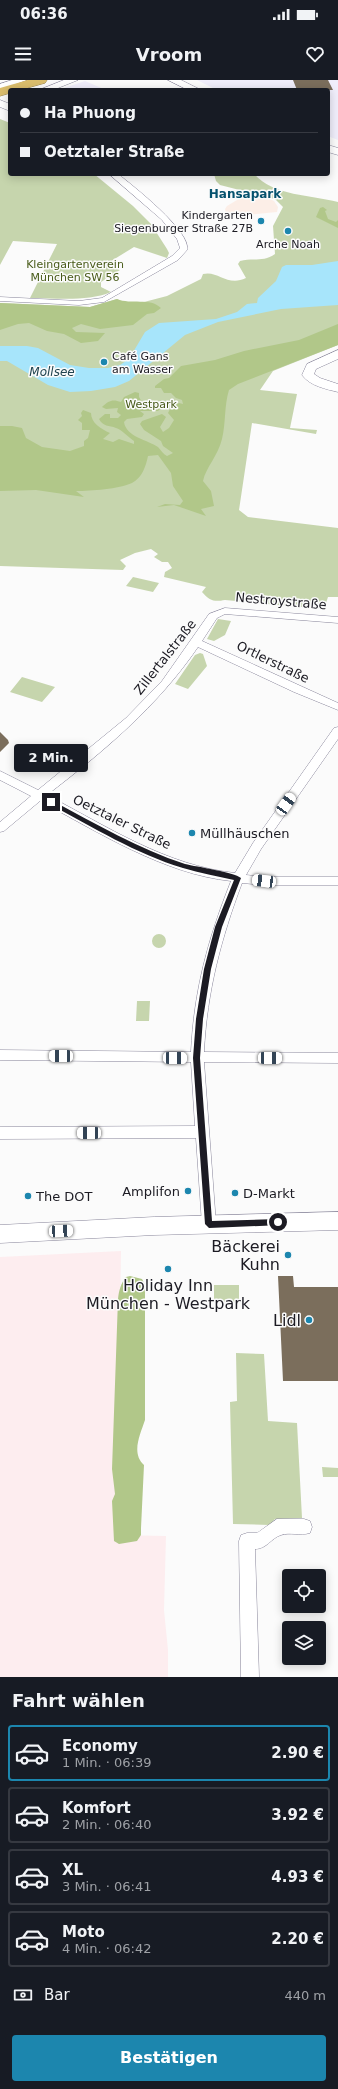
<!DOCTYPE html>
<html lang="de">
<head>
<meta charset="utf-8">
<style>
  body { margin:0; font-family:"DejaVu Sans",sans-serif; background:#242831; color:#f1f3f6; height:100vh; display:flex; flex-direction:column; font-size:15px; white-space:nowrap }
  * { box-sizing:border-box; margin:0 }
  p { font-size:13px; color:#9ea1a6 }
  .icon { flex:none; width:22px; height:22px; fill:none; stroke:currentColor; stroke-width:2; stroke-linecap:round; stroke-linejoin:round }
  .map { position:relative; height:1597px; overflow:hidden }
  .details { display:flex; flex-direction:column; background:#171b24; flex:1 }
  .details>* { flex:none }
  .top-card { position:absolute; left:8px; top:8px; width:322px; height:88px; border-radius:4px; box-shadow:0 2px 10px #0003; display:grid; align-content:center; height:88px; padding:0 12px; background:#171b24 }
  .tools { position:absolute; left:282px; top:1489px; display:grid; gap:8px }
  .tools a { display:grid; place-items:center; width:44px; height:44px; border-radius:4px; background:#171b24; box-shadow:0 2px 10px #0003; font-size:20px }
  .end { position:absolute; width:18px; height:18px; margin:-9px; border:5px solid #1c1b23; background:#fff; box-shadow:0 0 0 2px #fff }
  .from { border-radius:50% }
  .bubble { position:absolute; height:28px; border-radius:4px; background:#171b24; box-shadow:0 2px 10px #0003; font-size:13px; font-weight:600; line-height:28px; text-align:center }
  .car { position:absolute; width:12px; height:24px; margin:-12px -6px; border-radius:5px; box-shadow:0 0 3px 1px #0007; background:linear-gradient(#fff 24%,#345 0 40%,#fff 0 76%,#345 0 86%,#fff 0) }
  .top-card b { display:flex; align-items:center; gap:14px; height:38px; font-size:15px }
  .top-card b+b { border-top:1px solid #363941 }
  .top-card i { width:10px; height:10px; background:#f1f3f6 }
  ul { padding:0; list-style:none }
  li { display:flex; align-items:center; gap:12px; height:56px; margin:0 8px 6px; padding:0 4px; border:2px solid #363941; border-radius:4px }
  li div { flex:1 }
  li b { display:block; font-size:15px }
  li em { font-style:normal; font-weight:600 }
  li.selected { border-color:#1c86ae }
  li>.icon { width:36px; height:36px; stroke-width:1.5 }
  h2 { padding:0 12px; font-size:18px; line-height:48px }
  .pay { display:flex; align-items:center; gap:10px; height:44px; padding:0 12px; font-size:15px }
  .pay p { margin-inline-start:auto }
  .primary-button { display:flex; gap:8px; margin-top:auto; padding:8px 12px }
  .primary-button a { flex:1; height:46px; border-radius:4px; background:#1c86ae; color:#fff; font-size:16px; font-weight:600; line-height:46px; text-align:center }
  .status { display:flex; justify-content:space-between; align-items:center; height:28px; padding:0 20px; background:#171b24; direction:ltr }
  .status svg { height:11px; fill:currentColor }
  header { display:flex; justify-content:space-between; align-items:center; height:52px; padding:0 12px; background:#171b24; font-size:18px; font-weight:600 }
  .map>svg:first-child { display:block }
  .built { fill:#f0eefb }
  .industrial { fill:#fdedef }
  .education { fill:#fceee7 }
  .green { fill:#c6d5ad }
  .forest { fill:#b1c789 }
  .water { fill:#a7e5fb }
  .building { fill:#7b6e5c }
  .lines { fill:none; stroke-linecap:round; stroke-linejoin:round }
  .street-casing { stroke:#89869b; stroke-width:1 }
  .secondary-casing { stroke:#89869b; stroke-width:1 }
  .highway-casing { stroke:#988452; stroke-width:1 }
  .street { fill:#fff; fill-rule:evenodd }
  .secondary { fill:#fff; fill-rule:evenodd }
  .highway { fill:#dabd6c; fill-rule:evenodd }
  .route { fill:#1c1b23 }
  .poi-dot { fill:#1c86ae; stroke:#fbfbfb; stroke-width:1.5 }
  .labels { text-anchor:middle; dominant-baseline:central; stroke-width:3; stroke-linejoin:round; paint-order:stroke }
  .far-poi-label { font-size:11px; fill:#1c1b23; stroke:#fbfbfb; text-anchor:end }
  .far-park-label { font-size:11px; fill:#485b19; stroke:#fbfbfb }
  .far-neighbourhood-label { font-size:12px; font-weight:bold; fill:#06526e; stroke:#fbfbfb }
  .far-water-label { font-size:12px; font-style:italic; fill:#204450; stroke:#fbfbfb }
  .street-label { font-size:13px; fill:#1c1b23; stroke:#fbfbfb }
  .poi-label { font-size:13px; fill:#1c1b23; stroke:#fbfbfb; text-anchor:start }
  .near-poi-label { font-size:16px; fill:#1c1b23; stroke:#fbfbfb; text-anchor:end }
</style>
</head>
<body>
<div class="status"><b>06:36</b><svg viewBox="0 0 49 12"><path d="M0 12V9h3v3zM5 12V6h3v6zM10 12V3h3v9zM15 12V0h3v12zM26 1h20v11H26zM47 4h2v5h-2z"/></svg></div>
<header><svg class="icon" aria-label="menu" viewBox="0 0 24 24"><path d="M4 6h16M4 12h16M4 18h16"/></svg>Vroom<svg class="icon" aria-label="heart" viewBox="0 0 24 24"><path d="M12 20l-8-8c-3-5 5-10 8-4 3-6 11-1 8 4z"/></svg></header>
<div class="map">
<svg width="338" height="1597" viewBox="0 0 338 1597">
  <rect width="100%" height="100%" fill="#fbfbfb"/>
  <path class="built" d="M197,0H338V60L328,56V10H217Z
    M85,1L106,10H58Z"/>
  <path class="industrial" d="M121,1171L117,1455L166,1456L164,1530L168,1570V1597H0V1177Z"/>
  <path class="education" d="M253,115L266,117L274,121L278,127L277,132L227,137L225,129L227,126L242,117Z"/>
  <path class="green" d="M0,39L10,43V94H94L133,126L151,144L167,169L169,173L167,178L134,167L108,183L120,190L101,202V207L111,212C87,222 57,218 30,218L57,164L13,161L0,185Z
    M214,94H254C274,116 311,115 338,122V265L273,291L260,310L297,314L290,348L317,350L316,354L252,343L239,430L248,437L338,448V517H328L324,529L225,520C214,522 210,521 202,512L206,507L164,497L165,492L172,488L168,482H162L154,477L158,474L151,469L135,473L120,480L126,486L123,490L0,486V223L90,227L117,219L123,222H144L167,216L201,199L203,194C218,190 227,207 246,198L238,184L240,181C252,177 263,183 275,174L273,146L283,127L275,119L220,105L216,101Z
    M133,497L159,503L153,512L126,506Z
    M218,539L231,541L225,555L214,561L207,559Z
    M200,573L203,574L207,586L188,609L175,604L195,575Z
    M22,597L55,607L42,622L10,612Z
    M152 861a7 7 0 1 1 14 0a7 7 0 1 1-14 0Z
    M137,921H150L149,941H136Z
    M214,1205H239V1223L214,1221Z
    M236,1273L264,1274L268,1341L297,1343L302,1438L275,1439L270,1445L233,1444L230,1322L237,1321Z
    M322,1387L338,1388V1397H323Z"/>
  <path class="forest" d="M323,127L327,130L325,131L328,139L336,142L338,140V148L316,137L320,128Z
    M117,219C131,225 150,217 161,228L154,233L147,234L133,245L100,249L81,244L72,248L76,252L105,253L98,261L81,263L64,254L47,251L29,243L18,244L0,250V223L90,227Z
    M338,244V265L238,304L229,310C224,326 226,343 222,359C218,376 206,387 203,401L211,411L214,426L201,429L206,436L174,425L157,427L165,424L180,425L183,421L173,406L171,393L158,375L148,376C146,386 142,398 132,403C119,409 91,411 76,411L84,417L36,410L0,411V346H12L22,348L26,358L42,367L70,371L84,366V361L88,358L90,350H82V343L78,340L82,336L81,333L83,330L91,333C91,343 101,349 110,353L103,359L113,362L119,359L134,364V361C129,358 121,349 116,348C109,345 103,347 99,339L105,334H110V338H118L121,335L117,332L118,328L106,329L102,327C109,320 113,319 121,322L124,317L135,312L139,313V317L142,322L153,323L162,327L158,331H140L144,334L142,337L127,339L124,342C126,357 148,360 158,367C161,370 163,374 167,376L173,373L163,366L161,361L144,350L140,344L142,341L162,334L166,337L160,347L163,352L169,348L174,340L168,333L171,327L179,323L183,324L182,320L176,318L171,313H164L161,308H155V306L164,299L169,298L181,286L215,280L244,271L299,260Z
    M130,1196L142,1199L145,1205V1340C140,1355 131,1373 144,1385L141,1448V1455L137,1461L119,1464L114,1461L112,1421L115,1414L112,1389L118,1219C119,1210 121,1203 126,1197Z"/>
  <path class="water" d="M338,181V225L281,229L218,242L185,255L129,301L115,307L91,311L70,312L48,305L7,281H0V266H27L38,268L70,285L89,288H108L120,285L129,279L145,252L159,243L216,239L237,232L247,224L257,223L258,218L276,201L282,187L286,185H312Z"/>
  <path class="building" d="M293,0H328L333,10H297Z
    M0,652L8,660L9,663L0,672Z
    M278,1196H293L294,1207H338V1301H283Z"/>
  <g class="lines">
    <defs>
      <path id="street" d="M109,94H118C132,105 192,152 187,170L178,180L104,222L79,225L0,221V217L79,221L102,218L172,176L180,168L177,159L162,140Z
        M225,528L338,537V543L225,534L217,538L202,561L338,623V630L294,612L198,567C157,627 104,671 47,715C106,746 167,786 235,793L253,763L334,648L338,647V659L261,769L246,795L264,797H338V805H264L242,803C221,859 207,911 204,972L338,973V983L204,982L216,1144L214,1148L209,1150L204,1148L202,1144L196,1058L0,1059V1047L195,1046L191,982L0,980V970L191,972C194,910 208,859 231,801C164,794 98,752 40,721L4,751L0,752V742L31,716L0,700V691L38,710L126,638L162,601L209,534Z
        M277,1439H304L310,1441L312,1447L310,1453C300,1456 290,1452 281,1455C271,1458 267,1469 255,1469L259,1597H241L239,1461L241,1455L247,1453H257Z"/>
      <path id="secondary" d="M12,0H27L0,10V4Z
        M64,0H78L53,10H39Z
        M168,0H181L201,10H188Z
        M0,20L10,24V31L0,27Z
        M328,65L338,68V75L328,72Z
        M338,270V279L316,289L314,294L320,298L338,304V312C326,309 310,306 302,295L307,284Z
        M338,1132V1150L154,1155L0,1163V1145L154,1137Z"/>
      <path id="highway" d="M28,0H47L45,3L20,10H10V13L0,16V8Z"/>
    </defs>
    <use href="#street" class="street-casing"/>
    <use href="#secondary" class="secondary-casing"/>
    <use href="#highway" class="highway-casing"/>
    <use href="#street" class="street"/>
    <use href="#secondary" class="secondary"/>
    <use href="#highway" class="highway"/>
  </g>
  <path class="route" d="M49,721H53C96,744 139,769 185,784C197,787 234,792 241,798L222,847L211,889L203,939L200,978L212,1141L278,1139L282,1142L281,1145L209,1148L205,1144L193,978L196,939L204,889L215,847L234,800C217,796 200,793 183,788C136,774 93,747 49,724Z"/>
  <g class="poi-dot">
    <circle cx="261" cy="141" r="4"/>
    <circle cx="288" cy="151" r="4"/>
    <circle cx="104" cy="282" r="4"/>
    <circle cx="192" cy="753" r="4"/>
    <circle cx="188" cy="1111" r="4"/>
    <circle cx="235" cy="1113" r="4"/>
    <circle cx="28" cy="1116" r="4"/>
    <circle cx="288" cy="1175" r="4"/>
    <circle cx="168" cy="1189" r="4"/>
    <circle cx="309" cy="1240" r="4"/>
  </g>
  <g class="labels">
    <g class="far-poi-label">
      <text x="253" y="135">Kindergarten<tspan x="253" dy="13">Siegenburger Straße 27B</tspan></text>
      <text x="288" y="164" text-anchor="middle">Arche Noah</text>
      <text x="112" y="276" text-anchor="start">Café Gans<tspan x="112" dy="13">am Wasser</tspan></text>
    </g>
    <g class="far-park-label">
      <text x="75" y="184">Kleingartenverein<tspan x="75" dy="13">München SW 56</tspan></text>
      <text x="151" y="324">Westpark</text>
    </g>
    <g class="far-neighbourhood-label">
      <text x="245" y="114">Hansapark</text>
    </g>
    <g class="far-water-label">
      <text x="52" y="292">Mollsee</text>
    </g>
    <g class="street-label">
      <text transform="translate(281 521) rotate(5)">Nestroystraße</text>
      <text transform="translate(165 577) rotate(-52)">Zillertalstraße</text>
      <text transform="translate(273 582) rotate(26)">Ortlerstraße</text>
      <text transform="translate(122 742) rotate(26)">Oetztaler Straße</text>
    </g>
    <g class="poi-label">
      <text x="200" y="753">Müllhäuschen</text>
      <text x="180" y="1111" text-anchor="end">Amplifon</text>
      <text x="243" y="1113">D-Markt</text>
      <text x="36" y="1116">The DOT</text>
    </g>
    <g class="near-poi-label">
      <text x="280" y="1166">Bäckerei<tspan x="280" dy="18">Kuhn</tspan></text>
      <text x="168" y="1205" text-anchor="middle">Holiday Inn<tspan x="168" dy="18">München - Westpark</tspan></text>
      <text x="301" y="1240">Lidl</text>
    </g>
  </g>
</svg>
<div class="tools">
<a><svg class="icon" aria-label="locate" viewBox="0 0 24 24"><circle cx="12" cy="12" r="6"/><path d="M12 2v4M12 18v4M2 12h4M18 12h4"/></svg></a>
<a><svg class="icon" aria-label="layers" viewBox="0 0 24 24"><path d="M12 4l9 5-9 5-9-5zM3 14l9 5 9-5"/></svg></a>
</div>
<i class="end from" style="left:278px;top:1142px"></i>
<i class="end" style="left:51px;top:722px"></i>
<div class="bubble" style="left:14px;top:664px;width:74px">2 Min.</div>
<i class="car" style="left:286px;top:724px;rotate:35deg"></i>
<i class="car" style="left:264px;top:801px;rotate:277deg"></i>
<i class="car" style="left:61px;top:976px;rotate:271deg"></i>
<i class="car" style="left:175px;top:978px;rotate:91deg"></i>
<i class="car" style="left:270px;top:978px;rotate:90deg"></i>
<i class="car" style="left:89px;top:1053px;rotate:270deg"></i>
<i class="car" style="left:61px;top:1151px;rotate:87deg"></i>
<div class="top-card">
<b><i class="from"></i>Ha Phuong</b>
<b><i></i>Oetztaler Straße</b>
</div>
</div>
<section class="details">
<h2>Fahrt wählen</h2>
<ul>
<li class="selected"><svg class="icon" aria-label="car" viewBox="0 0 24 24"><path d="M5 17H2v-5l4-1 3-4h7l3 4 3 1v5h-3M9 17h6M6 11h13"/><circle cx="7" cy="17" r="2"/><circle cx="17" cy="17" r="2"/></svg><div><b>Economy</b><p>1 Min. · 06:39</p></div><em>2.90 €</em></li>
<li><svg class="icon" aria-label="car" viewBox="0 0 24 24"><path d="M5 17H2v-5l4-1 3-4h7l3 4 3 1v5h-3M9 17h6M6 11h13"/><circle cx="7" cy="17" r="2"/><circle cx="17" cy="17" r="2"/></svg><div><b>Komfort</b><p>2 Min. · 06:40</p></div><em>3.92 €</em></li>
<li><svg class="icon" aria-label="car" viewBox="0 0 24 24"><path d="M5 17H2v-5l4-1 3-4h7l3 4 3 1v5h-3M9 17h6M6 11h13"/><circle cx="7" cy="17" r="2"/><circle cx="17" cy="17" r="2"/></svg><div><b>XL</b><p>3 Min. · 06:41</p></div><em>4.93 €</em></li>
<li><svg class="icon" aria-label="car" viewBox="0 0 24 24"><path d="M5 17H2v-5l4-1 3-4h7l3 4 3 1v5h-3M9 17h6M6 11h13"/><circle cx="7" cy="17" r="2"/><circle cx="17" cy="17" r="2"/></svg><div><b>Moto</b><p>4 Min. · 06:42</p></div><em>2.20 €</em></li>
</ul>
<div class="pay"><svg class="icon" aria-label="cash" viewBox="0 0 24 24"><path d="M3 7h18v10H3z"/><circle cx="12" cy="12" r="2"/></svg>Bar<p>440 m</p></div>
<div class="primary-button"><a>Bestätigen</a></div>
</section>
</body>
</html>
